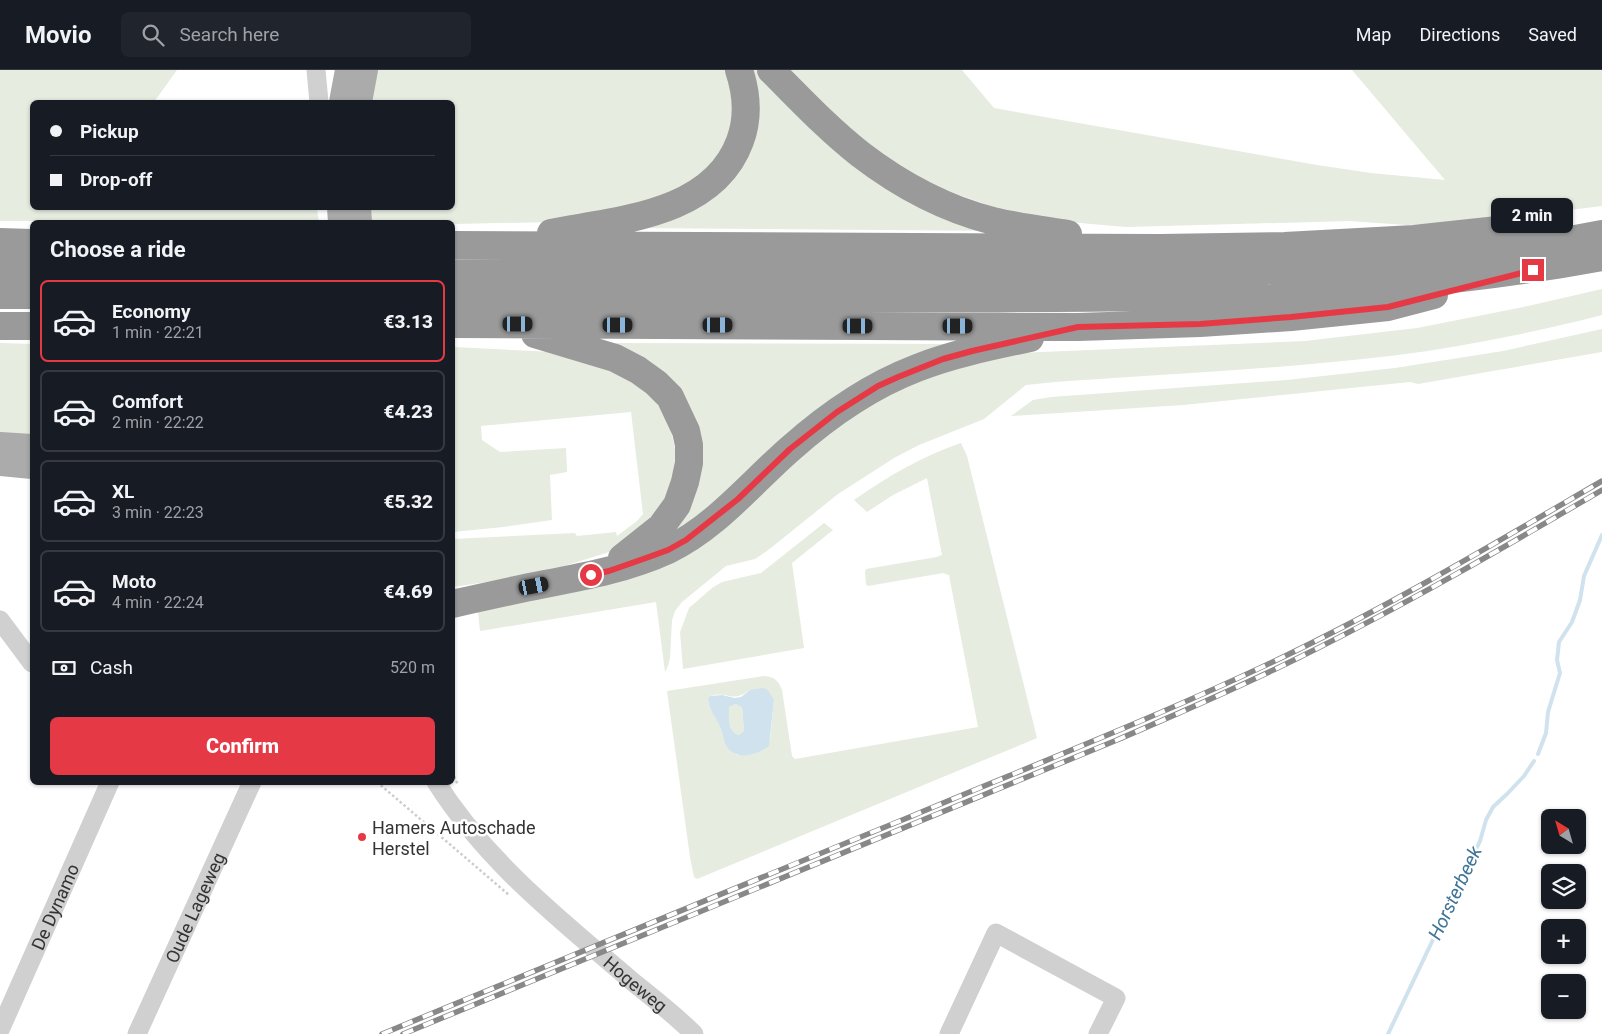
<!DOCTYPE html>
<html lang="en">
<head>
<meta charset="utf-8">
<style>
  body { margin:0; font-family:Roboto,sans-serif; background:#20242c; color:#f1f3f6; height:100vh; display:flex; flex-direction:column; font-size:19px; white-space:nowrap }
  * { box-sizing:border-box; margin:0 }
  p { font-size:16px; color:#9ea1a6 }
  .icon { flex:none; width:28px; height:28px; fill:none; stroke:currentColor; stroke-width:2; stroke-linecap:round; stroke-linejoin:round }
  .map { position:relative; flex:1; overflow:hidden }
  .drawer { position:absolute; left:30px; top:150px; width:425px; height:565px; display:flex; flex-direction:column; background:#171b24; border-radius:8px; box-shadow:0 1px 4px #0004 }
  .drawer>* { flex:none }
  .hud { position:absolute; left:30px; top:30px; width:425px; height:110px; border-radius:8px; box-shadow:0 1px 4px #0004; display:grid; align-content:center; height:110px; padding:0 20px; background:#171b24 }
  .needle { width:32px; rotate:323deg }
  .tools { position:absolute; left:1541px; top:739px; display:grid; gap:10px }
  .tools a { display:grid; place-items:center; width:45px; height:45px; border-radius:8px; background:#171b24; box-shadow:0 1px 4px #0004; font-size:25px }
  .end { position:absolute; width:22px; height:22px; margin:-11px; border:6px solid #e63946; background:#fff; box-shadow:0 0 0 2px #fff }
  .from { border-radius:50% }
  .bubble { position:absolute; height:35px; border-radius:8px; background:#171b24; box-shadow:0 1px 4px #0004; font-size:16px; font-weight:800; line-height:35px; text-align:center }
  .car { position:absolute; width:15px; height:30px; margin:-15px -8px; border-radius:6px; box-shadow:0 0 4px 1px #0007; background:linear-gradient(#222 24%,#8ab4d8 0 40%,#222 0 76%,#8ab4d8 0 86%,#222 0) }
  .hud b { display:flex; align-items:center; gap:18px; height:48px; font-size:19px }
  .hud b+b { border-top:1px solid #363941 }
  .hud i { width:12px; height:12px; background:#f1f3f6 }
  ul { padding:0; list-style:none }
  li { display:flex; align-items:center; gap:15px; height:82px; margin:0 10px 8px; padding:0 10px; border:2px solid #363941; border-radius:8px }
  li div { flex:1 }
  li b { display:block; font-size:19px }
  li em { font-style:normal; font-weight:800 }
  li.selected { border-color:#e63946 }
  li>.icon { width:45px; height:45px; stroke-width:1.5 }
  h2 { padding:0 20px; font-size:22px; line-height:60px }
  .pay { display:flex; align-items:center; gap:12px; height:55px; padding:0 20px; font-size:19px }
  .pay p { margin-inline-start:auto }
  .action { display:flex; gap:10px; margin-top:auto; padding:10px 20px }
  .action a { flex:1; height:58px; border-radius:8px; background:#e63946; color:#fff; font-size:20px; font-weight:800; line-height:58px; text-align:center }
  header { display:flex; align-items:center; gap:30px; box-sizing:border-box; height:70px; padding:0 25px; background:#171b24; border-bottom:1px solid #363941 }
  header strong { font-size:24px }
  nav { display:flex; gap:28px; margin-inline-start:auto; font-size:18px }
  .search { width:350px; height:45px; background:#20242c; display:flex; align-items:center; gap:12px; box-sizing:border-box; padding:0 18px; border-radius:8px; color:#9ea1a6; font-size:19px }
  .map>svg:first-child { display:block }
  .green { fill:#e6ecdf; fill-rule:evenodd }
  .water { fill:#cfe2ee; fill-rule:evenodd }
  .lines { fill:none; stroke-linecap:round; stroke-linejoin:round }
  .stream { stroke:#cfe2ee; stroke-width:4 }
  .path { stroke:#cdcdcd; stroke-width:2.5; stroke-dasharray:2.5 2.5; stroke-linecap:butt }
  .minor { stroke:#d0d0d0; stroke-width:19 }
  .major { stroke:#ababab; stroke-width:24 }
  .highway { stroke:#9a9a9a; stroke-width:28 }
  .rail-casing { stroke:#888; stroke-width:5.5 }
  .rail { stroke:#fff; stroke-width:4; stroke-dasharray:11; stroke-linecap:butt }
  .route { stroke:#e63946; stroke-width:6 }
  .poi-dot { fill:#e63946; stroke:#fff; stroke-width:2 }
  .labels { text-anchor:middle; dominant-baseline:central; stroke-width:5; stroke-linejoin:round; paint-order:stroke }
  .poi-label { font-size:18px; fill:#333; stroke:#fff; text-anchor:start }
  .street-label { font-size:18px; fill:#333; stroke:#fff }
  .water-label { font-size:19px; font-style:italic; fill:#3f7597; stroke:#fff }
</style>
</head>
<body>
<header>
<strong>Movio</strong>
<div class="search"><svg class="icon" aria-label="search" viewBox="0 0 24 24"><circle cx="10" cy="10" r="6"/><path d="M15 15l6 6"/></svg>Search here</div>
<nav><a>Map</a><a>Directions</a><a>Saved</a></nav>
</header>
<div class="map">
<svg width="1602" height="964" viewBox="0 0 1602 964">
  <rect width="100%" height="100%" fill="#fff"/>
  <path class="green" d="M0,0H177L154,32H32V138H119L149,140L317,139L319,152L0,151Z
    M370,0H730L737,42L715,99L660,131L554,152L453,154L452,152H364L363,138H452V32H364Z
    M746,0H757L787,28L1006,161L629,158L719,118Z
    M786,0H962L994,38L1317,95L1371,103L1445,110L1352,0H1602V136L1461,153L1406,155L1349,151L1126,157L1080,153L1010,143L940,118L880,86Z
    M1602,219V245C1533,263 1461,277 1390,286C1279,299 1167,304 1055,312L1026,315L984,349L919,375L894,388L838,424L767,481L755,489L726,496L682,532L675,541L672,550L670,588L668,596L665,602L656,532L480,561L478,541L623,504L832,357L923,306L1017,283L1305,271L1417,258L1528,236Z
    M1602,259V282L1418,314L1410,312L1183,335L1011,346L1033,330L1051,327L1287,310L1395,298L1503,281Z
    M0,273L32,274V365L0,364Z
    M611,273L972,274L755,400L666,471L698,383Z
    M453,277L554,282L592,292L626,307L652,327L663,342L671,361L675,379V389L672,414L668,430L624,476L606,483L558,498L506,509L453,517L452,469L575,463L577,466L616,462L617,466L637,451L643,444L631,342L481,356L482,370L500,382L566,378L567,402L550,405L552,450L503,457L453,462Z
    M961,373L967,386L1037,668L697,809L694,807L690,787L667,621L764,606C775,607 778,610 782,620L792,686L795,689L978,657L949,505L943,503L868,516L866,514L865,502L866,499L937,487L942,485L927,408L893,425L867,442L854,430C887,407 922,386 961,373ZM750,620L774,630L770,670L737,685C722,675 727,668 720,655C715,645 709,640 708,629L710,626C729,620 730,634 750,620Z
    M824,453L833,460L792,493L804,578L683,599L680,562L689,538L712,518L722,512L761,503Z
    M736,634L742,636L744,661L739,665C727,661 729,648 729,637Z"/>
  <path class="water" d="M762,618L767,619L774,630L769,676C756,686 733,692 725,673C723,667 722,660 719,654C714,645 709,639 708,629L710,626L722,625L735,628L741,627L750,620ZM736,634L742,637L744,661L739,665C727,661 729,648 729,637Z"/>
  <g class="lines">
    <path class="stream" d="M1538,684L1546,663L1548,642L1560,603L1557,590L1559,572L1572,552L1580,530L1584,506L1602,465
      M1388,964L1480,771L1486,750L1493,737L1508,723L1524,706L1534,691"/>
    <path class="path" d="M452,702L458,715
      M377,712L509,825"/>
    <g class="minor">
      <path d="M316,0L319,32"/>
      <path d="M0,550L32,593"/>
      <path id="s1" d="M436,712C487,793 562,851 633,912C654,929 675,945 694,964"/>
      <path id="s2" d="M0,960L110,712"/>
      <path id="s3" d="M137,964L252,712"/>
      <path d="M949,964L996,863L1116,928L1098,964"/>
    </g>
    <path class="major" d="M341,32L347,0
      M360,32L366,0
      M339,138L340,152
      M359,138L360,152
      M0,374L32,376
      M0,394L32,397"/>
    <path class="highway" d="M771,0C800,29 828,59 860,84C899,114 946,139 993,151C1018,157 1043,160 1068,164
      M551,163C617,150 713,145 740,71C749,47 747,24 739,0
      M0,172L32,173
      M452,175L1160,178L1285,176L1414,169L1507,159L1556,158
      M0,199L32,200
      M452,203C628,203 804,204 979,204C1187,205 1398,205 1602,164
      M0,225H32
      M452,227C615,227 777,228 939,228C1160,229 1383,228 1602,187
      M452,254L1078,257L1200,253L1291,247L1388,237L1434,225
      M0,256H32
      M535,264L615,288L638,300L656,313L670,327L686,361L689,375V393L685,412L677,435L661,457L622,488
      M452,534C483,527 514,520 545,514C587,506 629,498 668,480C716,457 751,413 790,379C827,346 870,316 917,298C953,284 992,276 1030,268"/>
    <defs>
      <path id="rail" d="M382,964C559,891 735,818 912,746C1036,694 1162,645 1283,587C1393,534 1497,472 1602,411
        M403,964L1117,670C1179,643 1240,617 1300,587C1403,536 1503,478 1602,420"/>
    </defs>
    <use href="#rail" class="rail-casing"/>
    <use href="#rail" class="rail"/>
  </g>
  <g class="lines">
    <path class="route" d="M591,505L609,501L646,488L668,480L686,470L738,429L790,379L837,342L878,316L898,307L943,289L972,281L1078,257L1200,254L1291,247L1388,237L1533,200"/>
  </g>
  <circle class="poi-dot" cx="362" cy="767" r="5"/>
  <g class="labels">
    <g class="poi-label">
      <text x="372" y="757">Hamers Autoschade<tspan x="372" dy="21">Herstel</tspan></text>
    </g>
    <g class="street-label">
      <text stroke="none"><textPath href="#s2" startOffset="135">De Dynamo</textPath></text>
      <text stroke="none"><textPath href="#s3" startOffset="139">Oude Lageweg</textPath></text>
      <text stroke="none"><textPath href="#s1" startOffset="285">Hogeweg</textPath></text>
    </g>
    <g class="water-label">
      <text transform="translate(1455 823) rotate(-65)">Horsterbeek</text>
    </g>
  </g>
</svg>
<div class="tools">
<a><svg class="needle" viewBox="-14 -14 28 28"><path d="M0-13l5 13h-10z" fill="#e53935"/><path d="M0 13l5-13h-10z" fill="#9ea1a6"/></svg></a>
<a><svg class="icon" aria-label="layers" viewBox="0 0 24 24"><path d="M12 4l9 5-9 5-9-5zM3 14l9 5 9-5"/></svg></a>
<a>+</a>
<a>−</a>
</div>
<i class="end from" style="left:591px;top:505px"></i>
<i class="end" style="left:1533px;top:200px"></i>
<div class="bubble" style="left:1491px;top:128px;width:82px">2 min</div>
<i class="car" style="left:518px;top:254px;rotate:90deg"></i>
<i class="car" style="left:618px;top:255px;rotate:90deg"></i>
<i class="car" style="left:718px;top:255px;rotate:90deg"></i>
<i class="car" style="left:858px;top:256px;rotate:90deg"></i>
<i class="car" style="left:958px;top:256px;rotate:90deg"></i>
<i class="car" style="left:534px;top:516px;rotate:79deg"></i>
<div class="hud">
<b><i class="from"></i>Pickup</b>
<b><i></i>Drop-off</b>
</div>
<section class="drawer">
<h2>Choose a ride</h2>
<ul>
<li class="selected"><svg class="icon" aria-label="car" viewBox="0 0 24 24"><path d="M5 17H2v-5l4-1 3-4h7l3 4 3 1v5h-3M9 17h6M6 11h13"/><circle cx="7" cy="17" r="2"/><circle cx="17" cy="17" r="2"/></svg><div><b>Economy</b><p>1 min · 22:21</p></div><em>€3.13</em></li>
<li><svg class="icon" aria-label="car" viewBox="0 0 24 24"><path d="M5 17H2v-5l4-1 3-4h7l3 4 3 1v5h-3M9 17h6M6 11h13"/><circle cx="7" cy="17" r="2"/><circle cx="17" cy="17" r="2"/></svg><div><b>Comfort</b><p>2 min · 22:22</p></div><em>€4.23</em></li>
<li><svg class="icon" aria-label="car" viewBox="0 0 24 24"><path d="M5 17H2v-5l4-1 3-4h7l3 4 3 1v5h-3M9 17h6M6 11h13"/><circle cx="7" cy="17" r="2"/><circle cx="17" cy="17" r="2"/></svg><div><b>XL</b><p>3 min · 22:23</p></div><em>€5.32</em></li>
<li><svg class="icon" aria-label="car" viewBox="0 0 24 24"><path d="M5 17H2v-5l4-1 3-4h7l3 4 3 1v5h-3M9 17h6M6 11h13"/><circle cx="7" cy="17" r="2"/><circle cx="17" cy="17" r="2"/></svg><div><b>Moto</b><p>4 min · 22:24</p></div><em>€4.69</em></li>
</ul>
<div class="pay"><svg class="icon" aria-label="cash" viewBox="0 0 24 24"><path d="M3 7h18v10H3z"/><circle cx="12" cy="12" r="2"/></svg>Cash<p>520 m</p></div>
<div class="action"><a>Confirm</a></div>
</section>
</div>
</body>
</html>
